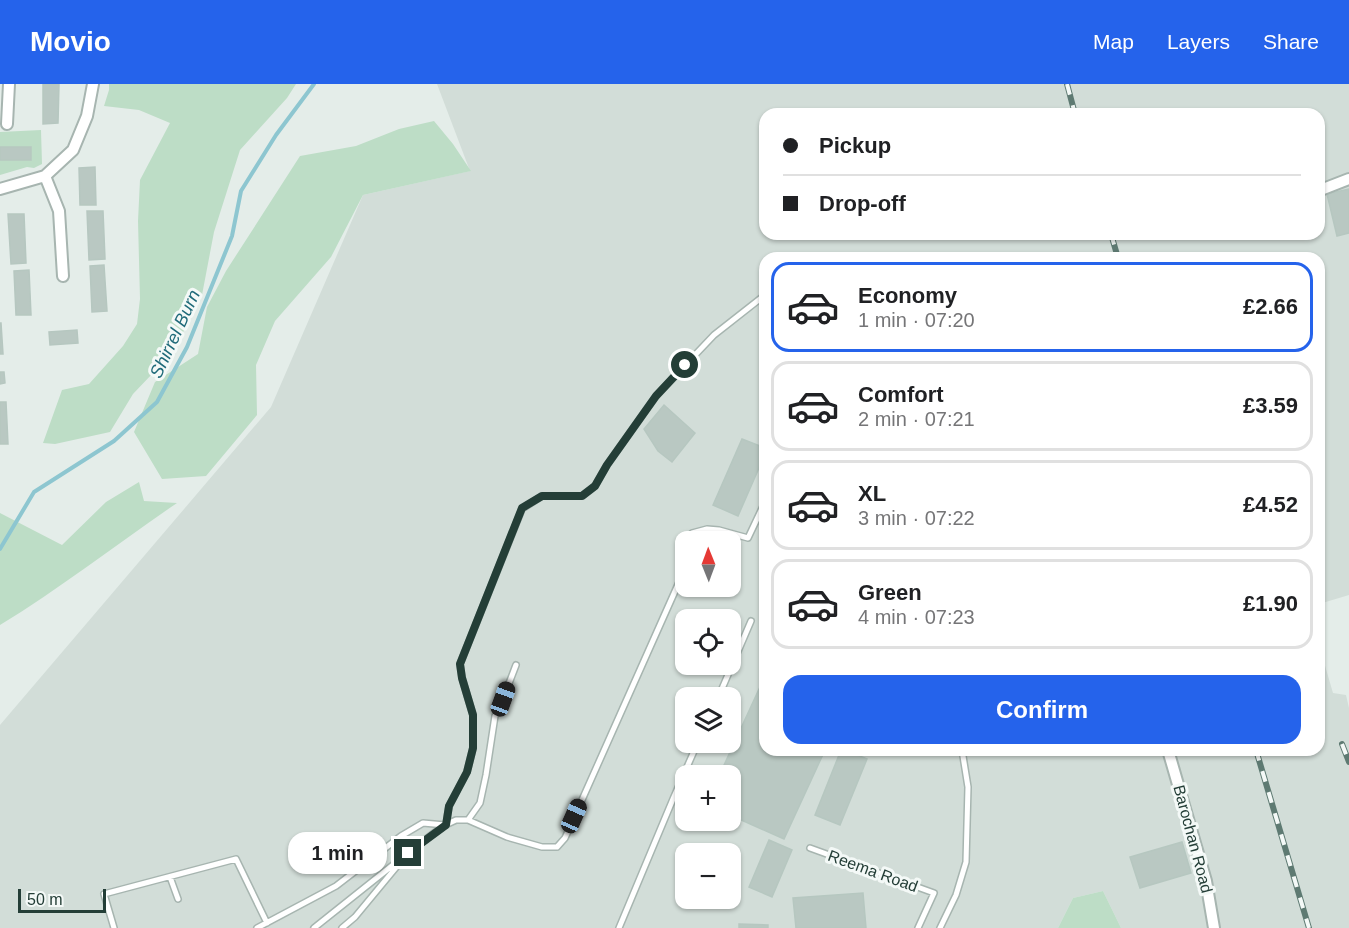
<!DOCTYPE html>
<html lang="en">
<head>
<meta charset="utf-8">
<style>
  body { margin:0; font-family:Arial,sans-serif; background:#f2f2f2; color:#202124; height:100vh; display:flex; flex-direction:column; font-size:22px; white-space:nowrap }
  * { box-sizing:border-box; margin:0 }
  p { font-size:20px; color:#757577 }
  .icon { flex:none; width:33px; height:33px; fill:none; stroke:currentColor; stroke-width:2; stroke-linecap:round; stroke-linejoin:round }
  .map { position:relative; flex:1; overflow:hidden }
  .panel { position:absolute; left:759px; top:168px; width:566px; height:504px; display:flex; flex-direction:column; background:#fff; border-radius:18px; box-shadow:0 2px 4px #0004 }
  .panel>* { flex:none }
  .hud { position:absolute; left:759px; top:24px; width:566px; height:132px; border-radius:18px; box-shadow:0 2px 4px #0004; display:grid; align-content:center; height:132px; padding:0 24px; background:#fff }
  .needle { width:39px; rotate:359deg }
  .fabs { position:absolute; left:675px; top:447px; display:grid; gap:12px }
  .fabs a { display:grid; place-items:center; width:66px; height:66px; border-radius:12px; background:#fff; box-shadow:0 2px 4px #0004; font-size:30px }
  .scale { position:absolute; left:18px; bottom:15px; width:88px; box-sizing:border-box; padding-left:6px; border:3px solid #243e37; border-top:0; font-size:16px; line-height:21px; white-space:nowrap; color:#243e37; -webkit-text-stroke:4px #f4f9f7; paint-order:stroke }
  .end { position:absolute; width:27px; height:27px; margin:-14px; border:8px solid #243e37; background:#fff; box-shadow:0 0 0 3px #fff }
  .from { border-radius:50% }
  .bubble { position:absolute; height:42px; border-radius:18px; background:#fff; box-shadow:0 2px 4px #0004; font-size:20px; font-weight:700; line-height:42px; text-align:center }
  .car { position:absolute; width:18px; height:36px; margin:-18px -9px; border-radius:8px; box-shadow:0 0 4px 2px #0007; background:linear-gradient(#222 24%,#8ab4d8 0 40%,#222 0 76%,#8ab4d8 0 86%,#222 0) }
  .hud b { display:flex; align-items:center; gap:21px; height:57px; font-size:22px }
  .hud b+b { border-top:2px solid #e0e0e0 }
  .hud i { width:15px; height:15px; background:#202124 }
  ul { padding:10px 0 0; list-style:none }
  li { display:flex; align-items:center; gap:18px; height:90px; margin:0 12px 9px; padding:0 12px; border:3px solid #e0e0e0; border-radius:18px }
  li div { flex:1 }
  li b { display:block; font-size:22px }
  li em { font-style:normal; font-weight:700 }
  li.active { border-color:#2563eb }
  li>.icon { width:54px; height:54px; stroke-width:1.5 }
  .action { display:flex; gap:12px; margin-top:auto; padding:12px 24px }
  .action a { flex:1; height:69px; border-radius:18px; background:#2563eb; color:#fff; font-size:24px; font-weight:700; line-height:69px; text-align:center }
  header { display:flex; align-items:center; gap:36px; box-sizing:border-box; height:84px; padding:0 30px; background:#2563eb; color:#fff }
  header strong { font-size:28px }
  nav { display:flex; gap:33px; margin-inline-start:auto; font-size:21px }
  .map>svg:first-child { display:block }
  .built { fill:#d2ddd8; fill-rule:evenodd }
  .green { fill:#bdddc6 }
  .lines { fill:none; stroke-linecap:round; stroke-linejoin:round }
  .stream { stroke:#8dc6d0; stroke-width:4 }
  .building { fill:#b9c8c2; stroke:#b6c7c0; stroke-width:1.5 }
  .lane-casing { stroke:#a7b5b0; stroke-width:8 }
  .street-casing { stroke:#a7b5b0; stroke-width:14 }
  .lane { stroke:#fff; stroke-width:5 }
  .street { stroke:#fff; stroke-width:10 }
  .rail-casing { stroke:#5e7a72; stroke-width:6 }
  .rail { stroke:#f4f9f7; stroke-width:4; stroke-dasharray:11; stroke-linecap:butt }
  .route { stroke:#243e37; stroke-width:8 }
  .labels { text-anchor:middle; dominant-baseline:central; stroke-width:6; stroke-linejoin:round; paint-order:stroke }
  .street-label { font-size:16px; fill:#243e37; stroke:#f4f9f7 }
  .water-label { font-size:18px; font-style:italic; fill:#1f6a79; stroke:#f4f9f7 }
</style>
</head>
<body>
<header>
<strong>Movio</strong>
<nav><a>Map</a><a>Layers</a><a>Share</a></nav>
</header>
<div class="map">
<svg width="1349" height="844" viewBox="0 0 1349 844">
  <rect width="100%" height="100%" fill="#e4ede9"/>
  <path class="built" d="M437,0H1349V511L1319,520L1318,174H765V666H1318L1319,561L1333,609L1346,611L1349,624V844H1121L1103,807L1073,814L1058,844H0V641L271,323L363,111L470,87ZM765,30H1318V150H765ZM686,458H730V502H686ZM686,536H730V580H686ZM686,614H730V658H686ZM686,692H730V736H686ZM686,770H730V814H686Z"/>
  <path class="green" d="M109,0H296L287,14L240,66L214,148L202,211L173,268L133,310L110,348L55,360L43,359L62,306L89,300L123,262L137,240L140,215L138,137L140,96L170,39L139,26L104,22L109,6Z
    M434,37L453,60L471,87L363,111L331,173L275,237L256,281L257,331L206,392L162,395L134,348L155,298L198,270L207,223L226,187L300,72L356,62L399,45Z
    M41,46L42,80L34,84L27,83L0,91V48Z
    M139,398L144,417L177,419C118,459 61,504 0,541V429L62,461L106,418Z
    M1103,807L1121,844H1058L1073,814Z"/>
  <g class="lines">
    <path class="stream" d="M0,465L34,408L114,357L157,318L187,263L232,152L241,107L276,51L314,0"/>
  </g>
  <path class="building" d="M43,0H59L58,39L43,40Z
    M0,63H31V76H0Z
    M95,83L96,121H80L79,84Z
    M1349,105V149L1337,152L1327,110Z
    M87,127H103L105,175L89,176Z
    M8,130H24L26,179L11,180Z
    M104,181L107,227L92,228L90,182Z
    M29,186L31,231H16L14,187Z
    M0,239H1L3,270H0Z
    M77,246L78,259L50,261L49,248Z
    M0,288H4L5,299L0,300Z
    M0,318H6L8,360H0Z
    M664,321L695,349L672,378L658,367L644,345Z
    M742,355L765,364V370L738,432L713,421Z
    M765,592V666H825L784,755L730,731V692H719Z
    M841,666H845L867,675L840,741L815,731Z
    M769,756L792,766L772,813L749,803Z
    M1182,758L1191,789L1140,804L1130,773Z
    M863,809L866,844H796L793,814Z
    M739,840L768,841V844H739Z"/>
  <g class="lines">
    <defs>
      <path id="lane" d="M687,458L692,449L707,445L719,446L748,454L765,418
        M718,614L751,537
        M468,736L480,719L486,691L495,632L503,615L516,581
        M446,741L449,722L467,688L473,664V631L462,594L460,580L522,425L542,412H582L595,402L607,381L656,312L714,251L765,211
        M810,764L934,809L918,844
        M170,793L178,815
        M114,844L104,810L236,775L267,839
        M257,844L336,802L401,752L423,739L445,741
        M314,844L398,777
        M342,844L355,833L408,769L443,742L456,736H468L507,753L542,763H557L565,754L680,496L686,461
        M619,844L673,715L698,658
        M940,844L956,811L966,778L968,703L962,666"/>
      <path id="street" d="M7,40L9,0
        M45,92L59,127L63,192
        M0,105L45,92L73,66L87,32L93,0
        M1318,107L1349,95
        M1168,666L1206,797L1214,844"/>
    </defs>
    <use href="#lane" class="lane-casing"/>
    <use href="#street" class="street-casing"/>
    <use href="#lane" class="lane"/>
    <use href="#street" class="street"/>
    <defs>
      <path id="rail" d="M1067,0L1075,30
        M1111,150L1118,174
        M1342,660L1349,678
        M1256,666L1309,844"/>
    </defs>
    <use href="#rail" class="rail-casing"/>
    <use href="#rail" class="rail"/>
  </g>
  <g class="lines">
    <path class="route" d="M408,769L446,741L449,722L467,688L473,664V631L462,594L460,580L522,424L542,412H582L595,402L607,381L656,312L685,281"/>
  </g>
  <g class="labels">
    <g class="street-label">
      <text transform="translate(1193 755) rotate(75)">Barochan Road</text>
      <text transform="translate(873 787) rotate(20)">Reema Road</text>
    </g>
    <g class="water-label">
      <text transform="translate(175 250) rotate(-65)">Shirrel Burn</text>
    </g>
  </g>
</svg>
<div class="fabs">
<a><svg class="needle" viewBox="-14 -14 28 28"><path d="M0-13l5 13h-10z" fill="#e53935"/><path d="M0 13l5-13h-10z" fill="#757577"/></svg></a>
<a><svg class="icon" aria-label="locate" viewBox="0 0 24 24"><circle cx="12" cy="12" r="6"/><path d="M12 2v4M12 18v4M2 12h4M18 12h4"/></svg></a>
<a><svg class="icon" aria-label="layers" viewBox="0 0 24 24"><path d="M12 4l9 5-9 5-9-5zM3 14l9 5 9-5"/></svg></a>
<a>+</a>
<a>−</a>
</div>
<div class="scale">50 m</div>
<i class="end from" style="left:685px;top:281px"></i>
<i class="end" style="left:408px;top:769px"></i>
<div class="bubble" style="left:288px;top:748px;width:99px">1 min</div>
<i class="car" style="left:503px;top:615px;rotate:20deg"></i>
<i class="car" style="left:574px;top:732px;rotate:24deg"></i>
<div class="hud">
<b><i class="from"></i>Pickup</b>
<b><i></i>Drop-off</b>
</div>
<section class="panel">
<ul>
<li class="active"><svg class="icon" aria-label="car" viewBox="0 0 24 24"><path d="M5 17H2v-5l4-1 3-4h7l3 4 3 1v5h-3M9 17h6M6 11h13"/><circle cx="7" cy="17" r="2"/><circle cx="17" cy="17" r="2"/></svg><div><b>Economy</b><p>1 min · 07:20</p></div><em>£2.66</em></li>
<li><svg class="icon" aria-label="car" viewBox="0 0 24 24"><path d="M5 17H2v-5l4-1 3-4h7l3 4 3 1v5h-3M9 17h6M6 11h13"/><circle cx="7" cy="17" r="2"/><circle cx="17" cy="17" r="2"/></svg><div><b>Comfort</b><p>2 min · 07:21</p></div><em>£3.59</em></li>
<li><svg class="icon" aria-label="car" viewBox="0 0 24 24"><path d="M5 17H2v-5l4-1 3-4h7l3 4 3 1v5h-3M9 17h6M6 11h13"/><circle cx="7" cy="17" r="2"/><circle cx="17" cy="17" r="2"/></svg><div><b>XL</b><p>3 min · 07:22</p></div><em>£4.52</em></li>
<li><svg class="icon" aria-label="car" viewBox="0 0 24 24"><path d="M5 17H2v-5l4-1 3-4h7l3 4 3 1v5h-3M9 17h6M6 11h13"/><circle cx="7" cy="17" r="2"/><circle cx="17" cy="17" r="2"/></svg><div><b>Green</b><p>4 min · 07:23</p></div><em>£1.90</em></li>
</ul>
<div class="action"><a>Confirm</a></div>
</section>
</div>
</body>
</html>
